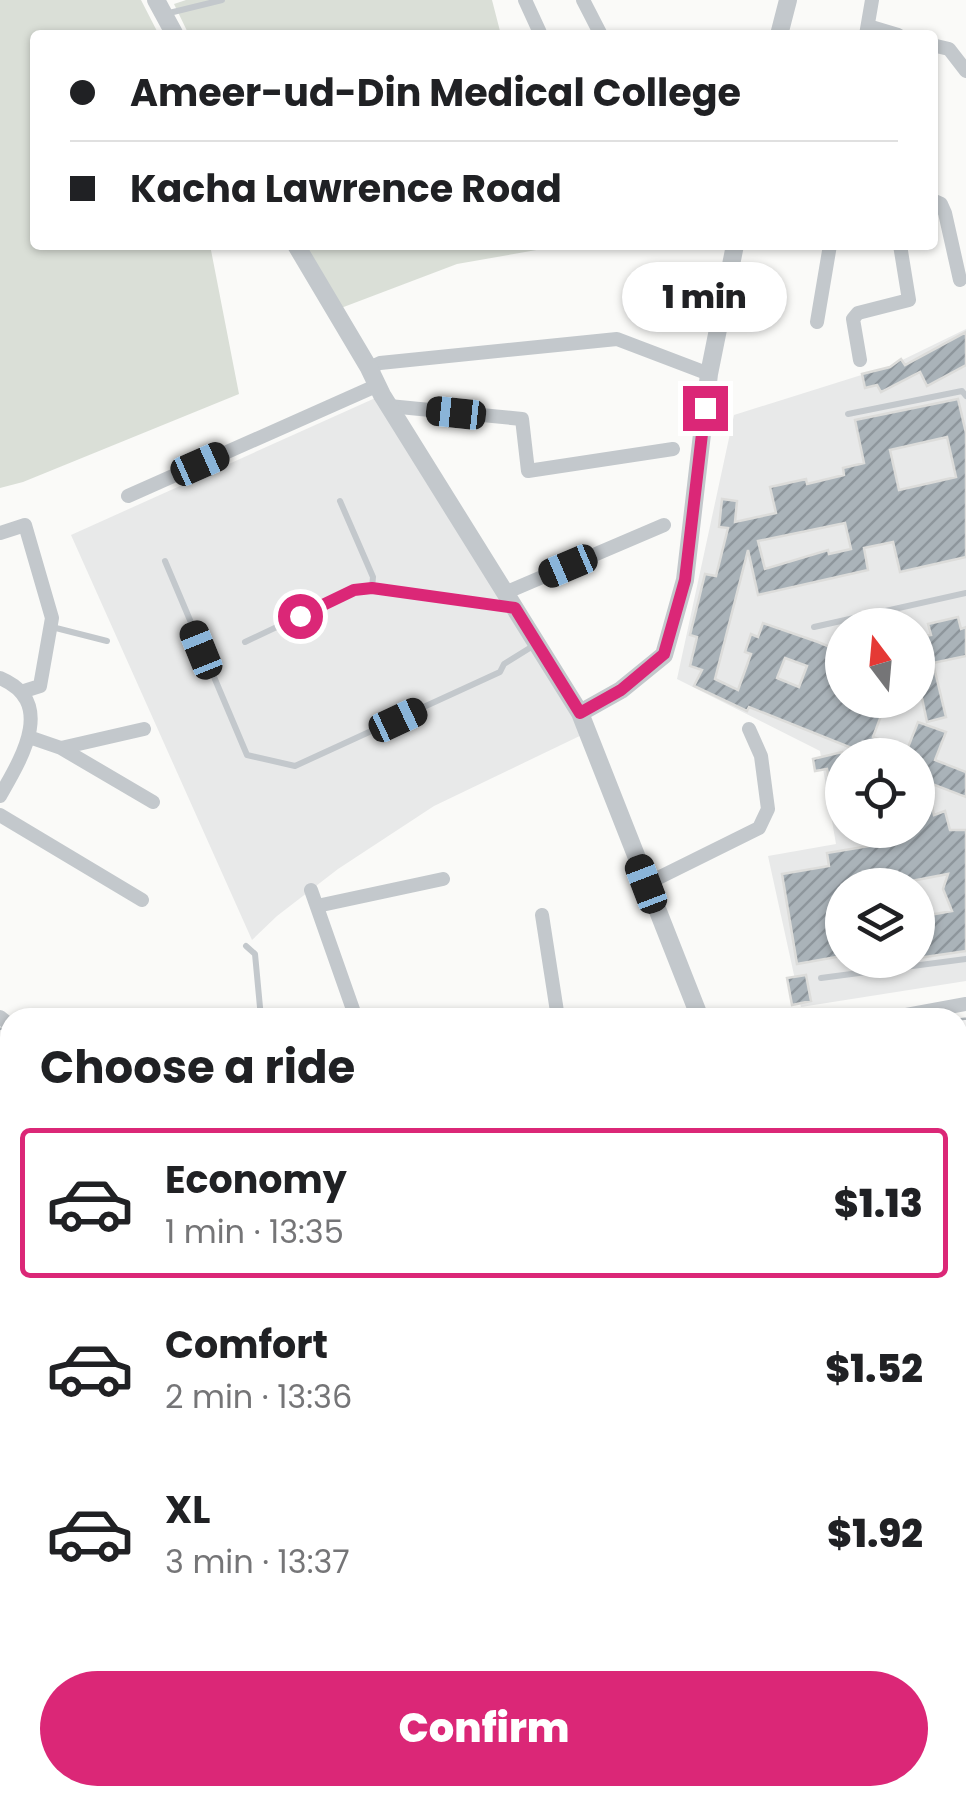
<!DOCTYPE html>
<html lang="en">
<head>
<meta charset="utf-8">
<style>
  body { margin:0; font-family:Poppins,sans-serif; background:#f6f6f6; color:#202124; height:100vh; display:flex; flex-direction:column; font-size:38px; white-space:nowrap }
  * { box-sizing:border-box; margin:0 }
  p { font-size:32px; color:#757577 }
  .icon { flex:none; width:55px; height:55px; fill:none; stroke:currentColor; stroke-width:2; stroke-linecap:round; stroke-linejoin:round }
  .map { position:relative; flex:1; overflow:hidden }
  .details { position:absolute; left:0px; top:1008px; width:968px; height:798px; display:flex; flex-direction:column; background:#fff; border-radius:30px 30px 0 0; box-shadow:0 2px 8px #0004 }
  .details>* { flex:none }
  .banner { position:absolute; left:30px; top:30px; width:908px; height:220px; border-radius:10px; box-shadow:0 2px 8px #0004; display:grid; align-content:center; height:220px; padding:0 40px; background:#fff }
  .needle { width:65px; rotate:344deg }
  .controls { position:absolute; left:825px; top:608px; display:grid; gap:20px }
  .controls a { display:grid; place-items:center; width:110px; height:110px; border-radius:50%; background:#fff; box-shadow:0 2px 8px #0004; font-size:50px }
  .end { position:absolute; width:45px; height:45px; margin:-22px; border:12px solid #db2777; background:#fff; box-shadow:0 0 0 5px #fff }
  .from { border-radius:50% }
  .bubble { position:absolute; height:70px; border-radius:35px; background:#fff; box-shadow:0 2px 8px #0004; font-size:32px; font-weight:800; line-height:70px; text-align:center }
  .car { position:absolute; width:30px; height:60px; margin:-30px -15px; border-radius:12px; box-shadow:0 0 8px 2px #0007; background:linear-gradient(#222 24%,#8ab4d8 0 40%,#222 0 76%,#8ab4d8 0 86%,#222 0) }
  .banner b { display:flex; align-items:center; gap:35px; height:95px; font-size:38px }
  .banner b+b { border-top:2px solid #e0e0e0 }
  .banner i { width:25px; height:25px; background:#202124 }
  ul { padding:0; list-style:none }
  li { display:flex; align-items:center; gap:30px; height:150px; margin:0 20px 15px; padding:0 20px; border:5px solid transparent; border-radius:10px }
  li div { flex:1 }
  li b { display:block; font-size:38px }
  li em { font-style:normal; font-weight:800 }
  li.selected { border-color:#db2777 }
  li>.icon { width:90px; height:90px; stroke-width:1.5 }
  h2 { padding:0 40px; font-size:45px; line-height:120px }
  .button { display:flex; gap:20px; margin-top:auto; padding:20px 40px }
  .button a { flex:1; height:115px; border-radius:60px; background:#db2777; color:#fff; font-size:40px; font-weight:800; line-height:115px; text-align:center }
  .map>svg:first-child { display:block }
  .built { fill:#e8e9e9; fill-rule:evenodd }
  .green { fill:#dadfd7 }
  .building { fill:url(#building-hatch); stroke:#dcdcda; stroke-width:2.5; fill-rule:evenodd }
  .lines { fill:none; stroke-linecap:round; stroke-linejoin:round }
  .secondary-casing { stroke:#b3babf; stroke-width:25 }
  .service { stroke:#c3c8cc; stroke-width:6 }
  .minor { stroke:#c3c8cc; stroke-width:14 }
  .tertiary { stroke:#c3c8cc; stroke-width:18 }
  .secondary { stroke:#fff; stroke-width:20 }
  .route { stroke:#db2777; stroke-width:12 }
</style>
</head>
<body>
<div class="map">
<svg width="966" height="1804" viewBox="0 0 966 1804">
  <defs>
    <pattern id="building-hatch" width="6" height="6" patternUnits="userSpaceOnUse" patternTransform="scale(2.5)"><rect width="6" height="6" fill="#aab3b9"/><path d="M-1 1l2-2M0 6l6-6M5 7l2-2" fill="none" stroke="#8e969c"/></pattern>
  </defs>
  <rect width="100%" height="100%" fill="#fafaf8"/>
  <path class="built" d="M966,329V981L801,1007L768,856L836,844L820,751L677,679L734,415L890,366ZM842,625H918V700H842ZM842,755H918V830H842ZM842,885H918V960H842Z
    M382,395L588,732L434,806L338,869L277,916L252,940L71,535Z
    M0,1528L10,1544V1795H958V1659H963L966,1804H0Z"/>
  <path class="green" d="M0,0H141L159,35H35V245H210L239,394L23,482L0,488Z
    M186,0H492L501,35H189L174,4Z
    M304,245H565L457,264L341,308Z"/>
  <path class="building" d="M966,332V365L927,386L920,372L881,392L877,385L865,388L862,374L890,367L901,359L905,365Z
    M958,399L966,433V557L900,572L893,542L864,548L868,570L758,595L748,550L715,679L738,690L751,654L745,652L751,634L758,637L763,623L818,642L842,652V700L867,704L869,700H887L873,737L907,750L918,722L946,732L935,760L966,772V797L927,782L934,815L945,811L950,830H966V951L918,958V917L952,911L943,889L948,874L901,883L842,885V956L797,964L782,874L829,866L827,853L893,842L891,830H918V755H869L749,707L747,711L694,686L702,670L690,666L697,637L690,635L705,574L716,576L728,528L719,527L722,499L737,501L735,522L776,513L770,487L806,479L807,484L844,475L843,468L864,463L855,420ZM947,437L956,477L899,490L890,450ZM845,523L851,549L829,554L828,550L765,569L758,541ZM785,658L807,666L799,687L777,678Z
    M958,617L961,629L966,627V656L933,663L946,717L927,722L918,679V656L927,654L924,636L931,635L928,624Z
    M842,752V820H838L827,769L815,771L813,759Z
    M806,975L811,1001L792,1005L787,978Z"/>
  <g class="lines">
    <defs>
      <path id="secondary" d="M958,1031L966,1030
        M0,1040L10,1047
        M958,1058L966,1057
        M0,1079L10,1086
        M0,1415L10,1409
        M0,1432L10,1426"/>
    </defs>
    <use href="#secondary" class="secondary-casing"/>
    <path class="service" d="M165,14L222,0
      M848,414L962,391L966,396
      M340,501L373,577L372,588
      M165,561L247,755L295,766L500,672L504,664L533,646
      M52,627L107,641
      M814,627L966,593
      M245,642L355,590L372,588L509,607
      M246,946L255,954L261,1018
      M821,978L966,959"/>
    <path class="minor" d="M525,0L541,35
      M583,0L601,35
      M868,26L898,35
      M866,35L872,0
      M932,45L949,49L966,71
      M932,200L941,204L945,213L960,280
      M817,322L830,245
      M860,360L853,319L858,313L909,300L900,245
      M369,368L380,363L617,339L709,374
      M389,406L522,419L528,471L673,449
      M128,496L378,385
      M0,533L25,525L52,618L40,686L21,692
      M505,593L664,525
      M0,678C57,702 21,759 0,796
      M29,737L61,748L144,729
      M61,748L153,802
      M0,815L142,900
      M646,884L759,828L768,809L761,756L749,729
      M311,890L356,1018
      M317,906L443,879
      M542,915L558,1018
      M0,1017L10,1025
      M890,1018L966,1004
      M958,1077L966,1076
      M0,1107L10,1115
      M0,1172L10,1165
      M958,1324L966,1323
      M958,1443L966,1482
      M0,1506L10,1525
      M958,1617L966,1616"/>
    <path class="tertiary" d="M156,0L175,35
      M779,35L788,0
      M296,245L369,368L382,395L580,713L700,1018
      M580,713L621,690L664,655L685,580L709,374L735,245"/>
    <use href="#secondary" class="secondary"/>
  </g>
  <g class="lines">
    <path class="route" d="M300,616L354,590L372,588L515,608L580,713L621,690L664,654L685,580L705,408"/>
  </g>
</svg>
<div class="controls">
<a><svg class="needle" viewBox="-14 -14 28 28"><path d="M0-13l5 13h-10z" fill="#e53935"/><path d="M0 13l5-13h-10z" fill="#757577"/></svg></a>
<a><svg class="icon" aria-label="locate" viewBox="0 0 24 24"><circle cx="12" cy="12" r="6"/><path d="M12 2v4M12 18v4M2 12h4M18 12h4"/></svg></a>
<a><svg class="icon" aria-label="layers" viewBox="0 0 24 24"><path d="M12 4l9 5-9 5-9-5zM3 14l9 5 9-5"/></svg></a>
</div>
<i class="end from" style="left:300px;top:616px"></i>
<i class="end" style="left:705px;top:408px"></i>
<div class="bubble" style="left:622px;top:262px;width:165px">1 min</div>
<i class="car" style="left:456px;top:413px;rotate:276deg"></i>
<i class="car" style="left:200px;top:464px;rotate:66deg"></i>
<i class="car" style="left:568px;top:566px;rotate:247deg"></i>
<i class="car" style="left:201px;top:650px;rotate:338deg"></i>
<i class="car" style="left:398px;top:720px;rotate:65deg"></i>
<i class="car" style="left:646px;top:884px;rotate:339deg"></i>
<div class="banner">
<b><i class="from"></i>Ameer-ud-Din Medical College</b>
<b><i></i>Kacha Lawrence Road</b>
</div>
<section class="details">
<h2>Choose a ride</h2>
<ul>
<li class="selected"><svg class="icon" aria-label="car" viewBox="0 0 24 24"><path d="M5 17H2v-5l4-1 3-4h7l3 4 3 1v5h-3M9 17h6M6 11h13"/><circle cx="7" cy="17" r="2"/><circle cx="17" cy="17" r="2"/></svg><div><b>Economy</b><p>1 min · 13:35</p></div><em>$1.13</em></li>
<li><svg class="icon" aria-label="car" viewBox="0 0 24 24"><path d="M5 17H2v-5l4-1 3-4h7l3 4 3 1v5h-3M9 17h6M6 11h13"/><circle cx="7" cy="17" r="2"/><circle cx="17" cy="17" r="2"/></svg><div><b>Comfort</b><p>2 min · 13:36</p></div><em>$1.52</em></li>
<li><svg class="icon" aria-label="car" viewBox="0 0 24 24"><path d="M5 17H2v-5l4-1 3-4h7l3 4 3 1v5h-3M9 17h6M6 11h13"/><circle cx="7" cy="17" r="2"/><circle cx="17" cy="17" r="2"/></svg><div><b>XL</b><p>3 min · 13:37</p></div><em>$1.92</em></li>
</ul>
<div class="button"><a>Confirm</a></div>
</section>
</div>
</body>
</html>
